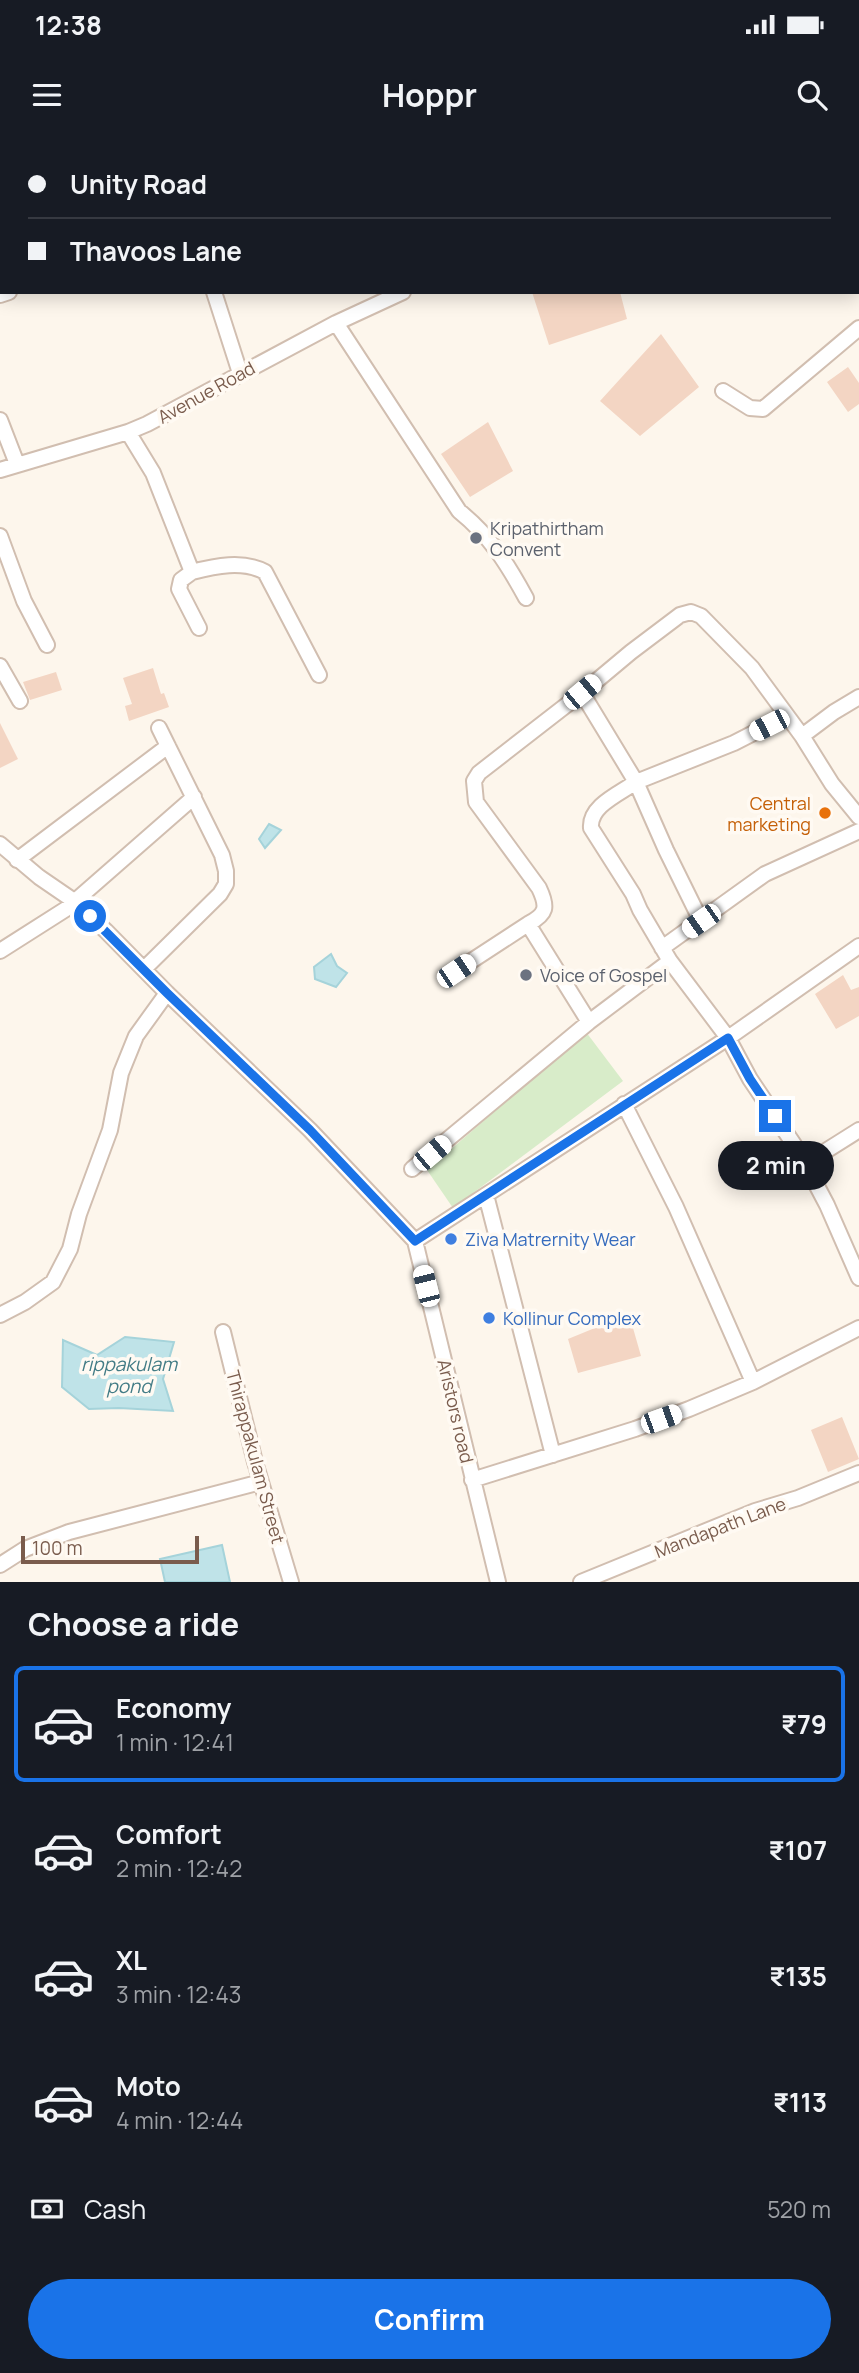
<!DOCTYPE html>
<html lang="en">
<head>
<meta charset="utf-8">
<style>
  body { margin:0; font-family:Manrope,sans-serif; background:#20242c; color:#f1f3f6; height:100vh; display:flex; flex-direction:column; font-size:26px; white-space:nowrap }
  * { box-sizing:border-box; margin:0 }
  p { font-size:23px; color:#9ea1a6 }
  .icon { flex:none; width:38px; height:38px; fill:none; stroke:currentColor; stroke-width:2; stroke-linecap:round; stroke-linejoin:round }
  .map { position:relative; height:1442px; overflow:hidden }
  .sheet { display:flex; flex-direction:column; background:#171b24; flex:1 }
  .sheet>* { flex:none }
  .guide { position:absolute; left:0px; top:0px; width:859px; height:154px; box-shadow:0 4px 18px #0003; display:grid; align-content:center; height:154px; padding:0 28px; background:#171b24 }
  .scale { position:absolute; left:21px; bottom:18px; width:178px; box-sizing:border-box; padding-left:7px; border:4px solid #7a5c4d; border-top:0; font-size:19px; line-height:24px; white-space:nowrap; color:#7a5c4d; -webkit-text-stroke:5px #fffaf3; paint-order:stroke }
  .end { position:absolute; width:32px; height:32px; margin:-16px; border:9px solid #1a73e8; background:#fff; box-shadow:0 0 0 4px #fff }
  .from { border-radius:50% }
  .bubble { position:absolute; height:49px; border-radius:24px; background:#171b24; box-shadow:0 4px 18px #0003; font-size:23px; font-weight:700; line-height:49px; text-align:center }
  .car { position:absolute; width:21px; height:42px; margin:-21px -10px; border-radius:9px; box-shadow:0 0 5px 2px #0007; background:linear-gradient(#fff 24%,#345 0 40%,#fff 0 76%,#345 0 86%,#fff 0) }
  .guide b { display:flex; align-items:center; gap:24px; height:66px; font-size:26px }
  .guide b+b { border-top:2px solid #363941 }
  .guide i { width:18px; height:18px; background:#f1f3f6 }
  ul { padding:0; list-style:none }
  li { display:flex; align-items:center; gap:21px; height:116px; margin:0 14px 10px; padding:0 14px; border:4px solid transparent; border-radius:10px }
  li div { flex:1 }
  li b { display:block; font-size:26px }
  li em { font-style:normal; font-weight:700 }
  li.current { border-color:#1a73e8 }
  li>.icon { width:63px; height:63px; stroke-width:1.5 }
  h2 { padding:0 28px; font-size:32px; line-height:84px }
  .pay { display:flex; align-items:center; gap:18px; height:77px; padding:0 28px; font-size:26px }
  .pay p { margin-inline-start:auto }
  .primary-button { display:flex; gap:14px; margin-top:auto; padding:14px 28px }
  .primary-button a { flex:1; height:80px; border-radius:42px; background:#1a73e8; color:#fff; font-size:28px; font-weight:700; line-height:80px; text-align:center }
  .status { display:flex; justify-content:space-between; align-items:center; height:49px; padding:0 35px; background:#171b24; direction:ltr }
  .status svg { height:19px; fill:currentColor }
  header { display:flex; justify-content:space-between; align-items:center; height:91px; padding:0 28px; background:#171b24; font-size:32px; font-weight:700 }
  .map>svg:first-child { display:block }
  .green { fill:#d8ecc9 }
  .water { fill:#bfe3e8; stroke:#a5d3da; stroke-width:2 }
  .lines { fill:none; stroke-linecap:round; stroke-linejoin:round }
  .stream { stroke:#a5d3da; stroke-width:3.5 }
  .canal { stroke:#bfe3e8; stroke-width:12 }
  .building { fill:#f3d5c3 }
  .minor-casing { stroke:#d1beb0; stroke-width:18 }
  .minor { stroke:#fff; stroke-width:14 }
  .route { stroke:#1a73e8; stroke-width:9 }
  .worship-dot { fill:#6b7280; stroke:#fffaf3; stroke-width:2.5 }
  .food-dot { fill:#e8710a; stroke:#fffaf3; stroke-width:2.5 }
  .shop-dot { fill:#3f7fe0; stroke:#fffaf3; stroke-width:2.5 }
  .labels { text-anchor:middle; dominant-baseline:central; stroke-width:7; stroke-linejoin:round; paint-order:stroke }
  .street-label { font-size:18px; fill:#7a5c4d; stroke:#fffaf3 }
  .worship-label { font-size:18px; fill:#5b616d; stroke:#fffaf3; text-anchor:start }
  .food-label { font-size:18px; fill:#c56008; stroke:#fffaf3; text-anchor:end }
  .shop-label { font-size:18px; fill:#366cbe; stroke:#fffaf3; text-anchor:start }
  .water-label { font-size:19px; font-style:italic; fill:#437c86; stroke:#fffaf3 }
</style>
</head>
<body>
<div class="status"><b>12:38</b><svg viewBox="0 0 49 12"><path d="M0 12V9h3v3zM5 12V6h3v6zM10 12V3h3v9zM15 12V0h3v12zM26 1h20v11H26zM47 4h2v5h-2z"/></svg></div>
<header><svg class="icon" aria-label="menu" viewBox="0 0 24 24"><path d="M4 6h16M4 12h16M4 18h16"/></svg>Hoppr<svg class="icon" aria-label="search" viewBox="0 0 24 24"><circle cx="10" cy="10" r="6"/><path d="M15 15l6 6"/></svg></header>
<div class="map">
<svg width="859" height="1442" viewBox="0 0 859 1442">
  <rect width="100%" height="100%" fill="#fdf6ec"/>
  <path class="green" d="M586,892L623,941L453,1068L427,1030Z"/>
  <path class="water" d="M269,684L281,690L265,708L259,699Z
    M331,814L337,826L347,833L336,847L315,839L314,827Z
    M125,1197L174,1202L163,1239L173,1271L119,1268L89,1269L62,1247L63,1200L97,1215Z
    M222,1405L230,1442H165L160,1419Z"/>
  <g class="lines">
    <path class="stream" d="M858,57L859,56"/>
    <path class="canal" d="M104,0L111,2
      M200,0L202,2
      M137,2L140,0"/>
  </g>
  <path class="building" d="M532,152H620L627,179L549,205Z
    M661,194L699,247L640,296L600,261Z
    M848,227L859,243V264L848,272L827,242Z
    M488,282L513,331L470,357L441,314Z
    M153,528L161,554L164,553L169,567L129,581L125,566L132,564L123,538Z
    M56,532L62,550L30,560L23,542Z
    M0,583L18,619L0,628Z
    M843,835L851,850L859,847V876L836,889L815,854Z
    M629,1174L641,1216L578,1233L568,1199Z
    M842,1277L859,1319L828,1332L811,1290Z"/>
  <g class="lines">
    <defs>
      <path id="minor" d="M371,0L375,2
        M738,2L742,0
        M214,152L240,233
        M0,155L9,152
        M336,183L459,371C490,396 507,423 526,458
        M723,251L750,268L763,269L859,188
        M0,280L17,324
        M128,292L153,333L192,432L181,440L179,449L199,488
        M0,330L128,292L147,284L336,183L403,152
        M0,396L24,461L47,505
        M192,432C215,426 243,420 265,432L319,535
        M0,526L20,561
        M582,553L636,642C619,654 589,666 591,688L633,754L640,770L670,821
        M802,596L834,572L859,557
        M0,704L39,737L74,761L106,791L167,853L310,990L415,1101L498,1442
        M17,720L168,606
        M701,781L666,710L636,642L734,603L787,576
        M528,784C547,774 548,767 539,748L476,662L474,641L479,633L582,553L631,512L680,475L691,472L701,476L752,528L802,596L832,644L859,677
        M662,808L765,734L859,691
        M0,811L66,769L194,657
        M144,829L220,754L226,744V731L222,715L159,588
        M456,831L528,784L589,882L670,821L728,898L750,939L799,1012L827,1065L859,1138
        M624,964L676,1067L753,1242
        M805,1024L859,990
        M412,1029L589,882
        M486,1055L553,1315
        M415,1101L728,898L859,806
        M0,1175L25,1162L53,1142L70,1109L79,1074L110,990L121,933L136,896L167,853
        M223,1192L255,1322L291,1442
        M472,1340L635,1289L689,1269L753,1242L859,1188
        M0,1425L25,1409L69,1392L261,1342
        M581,1442L755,1371L798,1358L859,1333"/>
    </defs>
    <use href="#minor" class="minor-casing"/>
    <use href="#minor" class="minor"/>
  </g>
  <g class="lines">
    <path class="route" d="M90,776L167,853L310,990L415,1101L728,898L750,939L775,976"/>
  </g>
  <g class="worship-dot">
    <circle cx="476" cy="398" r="7"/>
    <circle cx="526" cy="835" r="7"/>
  </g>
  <circle class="food-dot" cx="825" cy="673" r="7"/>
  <g class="shop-dot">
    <circle cx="451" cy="1099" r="7"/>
    <circle cx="489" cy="1178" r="7"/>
  </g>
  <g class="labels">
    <g class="street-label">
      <text transform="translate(206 252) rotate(-29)">Avenue Road</text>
      <text transform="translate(456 1271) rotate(77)">Aristors road</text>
      <text transform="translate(256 1317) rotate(75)">Thirappakulam Street</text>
      <text transform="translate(720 1387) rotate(-21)">Mandapath Lane</text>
    </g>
    <g class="worship-label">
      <text x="490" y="388">Kripathirtham<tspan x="490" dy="21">Convent</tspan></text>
      <text x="540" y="835">Voice of Gospel</text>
    </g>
    <g class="food-label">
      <text x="811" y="663">Central<tspan x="811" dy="21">marketing</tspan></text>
    </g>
    <g class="shop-label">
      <text x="465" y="1099">Ziva Matrernity Wear</text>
      <text x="503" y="1178">Kollinur Complex</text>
    </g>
    <g class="water-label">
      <text x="129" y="1224">rippakulam<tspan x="129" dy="22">pond</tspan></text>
    </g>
  </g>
</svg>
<div class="scale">100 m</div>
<i class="end from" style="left:90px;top:776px"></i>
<i class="end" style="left:775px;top:976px"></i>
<div class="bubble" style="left:718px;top:1001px;width:116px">2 min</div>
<i class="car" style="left:582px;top:552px;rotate:50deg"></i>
<i class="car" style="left:769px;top:585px;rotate:243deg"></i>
<i class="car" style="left:701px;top:781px;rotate:235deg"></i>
<i class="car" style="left:456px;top:831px;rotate:56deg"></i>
<i class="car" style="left:432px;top:1013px;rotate:50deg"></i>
<i class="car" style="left:426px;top:1146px;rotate:346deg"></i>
<i class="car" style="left:661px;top:1279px;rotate:70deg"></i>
<div class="guide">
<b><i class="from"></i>Unity Road</b>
<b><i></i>Thavoos Lane</b>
</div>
</div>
<section class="sheet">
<h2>Choose a ride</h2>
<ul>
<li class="current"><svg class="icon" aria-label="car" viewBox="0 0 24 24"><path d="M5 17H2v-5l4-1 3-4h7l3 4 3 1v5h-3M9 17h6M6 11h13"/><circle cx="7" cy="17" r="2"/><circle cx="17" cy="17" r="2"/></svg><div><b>Economy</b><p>1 min · 12:41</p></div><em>₹79</em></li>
<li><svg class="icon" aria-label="car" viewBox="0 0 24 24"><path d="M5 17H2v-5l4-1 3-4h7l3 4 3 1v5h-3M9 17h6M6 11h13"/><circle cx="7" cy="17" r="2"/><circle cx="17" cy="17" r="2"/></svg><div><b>Comfort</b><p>2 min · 12:42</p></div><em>₹107</em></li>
<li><svg class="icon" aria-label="car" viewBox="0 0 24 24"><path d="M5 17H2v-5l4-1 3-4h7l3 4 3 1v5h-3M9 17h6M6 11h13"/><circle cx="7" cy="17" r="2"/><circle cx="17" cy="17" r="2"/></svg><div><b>XL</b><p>3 min · 12:43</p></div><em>₹135</em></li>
<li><svg class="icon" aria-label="car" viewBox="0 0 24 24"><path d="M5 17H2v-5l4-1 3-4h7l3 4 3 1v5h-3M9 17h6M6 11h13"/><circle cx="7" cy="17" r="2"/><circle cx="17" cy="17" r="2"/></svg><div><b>Moto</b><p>4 min · 12:44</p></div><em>₹113</em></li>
</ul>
<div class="pay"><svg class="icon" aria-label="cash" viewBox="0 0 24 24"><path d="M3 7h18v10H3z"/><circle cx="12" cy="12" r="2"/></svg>Cash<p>520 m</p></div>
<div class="primary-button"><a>Confirm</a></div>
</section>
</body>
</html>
